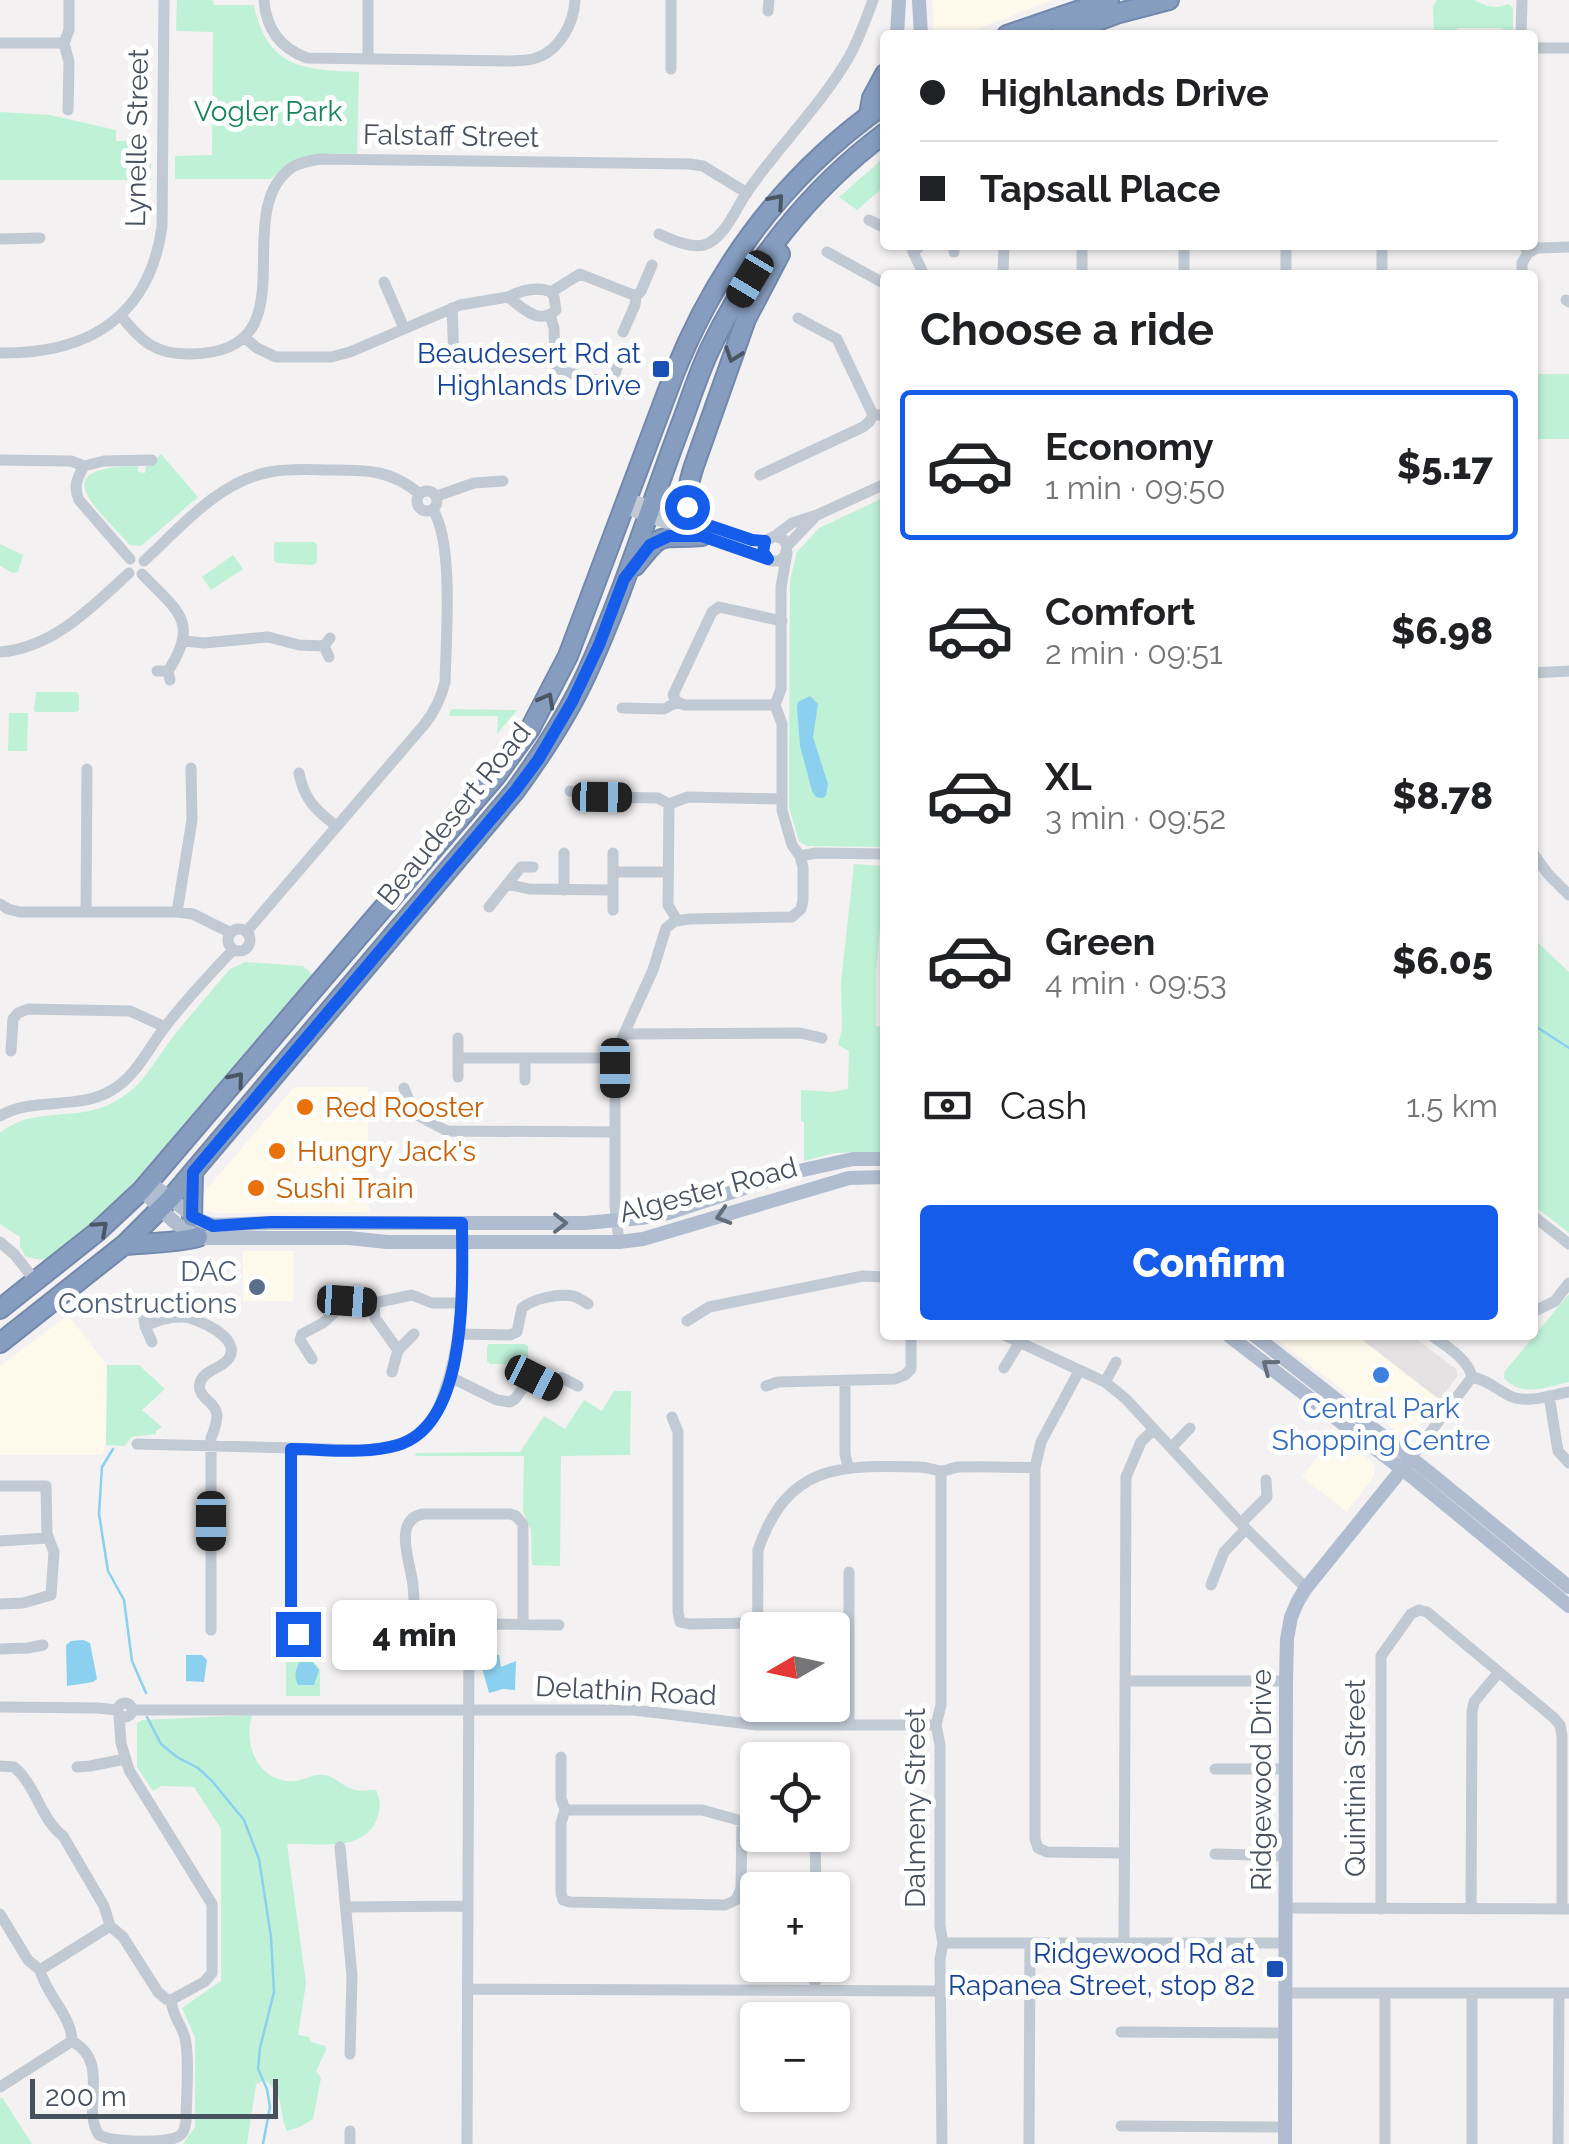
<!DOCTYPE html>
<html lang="en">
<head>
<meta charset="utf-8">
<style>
  body { margin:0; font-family:Raleway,sans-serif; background:#f2f2f2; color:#202124; height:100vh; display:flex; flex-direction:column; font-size:38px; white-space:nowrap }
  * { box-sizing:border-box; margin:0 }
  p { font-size:32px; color:#757577 }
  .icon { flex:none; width:55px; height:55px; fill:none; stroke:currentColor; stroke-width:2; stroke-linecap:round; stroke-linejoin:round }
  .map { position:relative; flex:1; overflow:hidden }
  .sheet { position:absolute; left:880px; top:270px; width:658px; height:1070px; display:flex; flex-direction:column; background:#fff; border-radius:10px; box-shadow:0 2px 8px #0004 }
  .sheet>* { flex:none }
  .guide { position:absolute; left:880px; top:30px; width:658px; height:220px; border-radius:10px; box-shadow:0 2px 8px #0004; display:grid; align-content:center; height:220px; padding:0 40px; background:#fff }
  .needle { width:65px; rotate:261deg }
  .buttons { position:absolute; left:740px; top:1612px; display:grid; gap:20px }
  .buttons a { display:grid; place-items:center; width:110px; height:110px; border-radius:10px; background:#fff; box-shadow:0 2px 8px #0004; font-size:50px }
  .scale { position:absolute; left:30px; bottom:25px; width:248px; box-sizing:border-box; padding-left:10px; border:5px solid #48525f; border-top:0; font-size:28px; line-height:35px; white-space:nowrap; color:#48525f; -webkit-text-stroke:8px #fff; paint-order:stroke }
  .end { position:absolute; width:45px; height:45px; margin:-22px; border:12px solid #145ce9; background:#fff; box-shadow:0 0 0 5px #fff }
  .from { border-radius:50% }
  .bubble { position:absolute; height:70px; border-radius:10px; background:#fff; box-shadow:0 2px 8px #0004; font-size:32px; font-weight:800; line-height:70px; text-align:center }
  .car { position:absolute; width:30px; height:60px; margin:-30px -15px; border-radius:12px; box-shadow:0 0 8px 2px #0007; background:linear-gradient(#222 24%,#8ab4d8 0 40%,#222 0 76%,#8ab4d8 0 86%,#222 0) }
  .guide b { display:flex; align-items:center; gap:35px; height:95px; font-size:38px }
  .guide b+b { border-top:2px solid #e0e0e0 }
  .guide i { width:25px; height:25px; background:#202124 }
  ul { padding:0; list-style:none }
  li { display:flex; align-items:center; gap:30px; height:150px; margin:0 20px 15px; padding:0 20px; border:5px solid transparent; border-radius:10px }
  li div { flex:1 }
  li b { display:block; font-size:38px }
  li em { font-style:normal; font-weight:800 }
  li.selected { border-color:#145ce9 }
  li>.icon { width:90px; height:90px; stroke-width:1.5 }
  h2 { padding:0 40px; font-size:45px; line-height:120px }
  .pay { display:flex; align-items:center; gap:25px; height:110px; padding:0 40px; font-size:38px }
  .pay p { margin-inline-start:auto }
  .cta { display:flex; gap:20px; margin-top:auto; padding:20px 40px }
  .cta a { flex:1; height:115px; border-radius:10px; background:#145ce9; color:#fff; font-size:40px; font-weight:800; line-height:115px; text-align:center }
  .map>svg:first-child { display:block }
  .commercial { fill:#fdf9eb }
  .education { fill:#e4e2e3 }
  .green { fill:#bff1d7 }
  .water { fill:#8bd0ef }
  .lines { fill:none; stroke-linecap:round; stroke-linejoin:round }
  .stream { stroke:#8bd0ef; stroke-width:2.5 }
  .highway-casing { stroke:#7288ac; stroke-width:22 }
  .minor { stroke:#c1c9d3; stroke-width:11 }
  .major { stroke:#b0bdd0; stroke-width:14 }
  .highway { stroke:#879dc0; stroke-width:18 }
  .oneway { stroke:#4b5664 }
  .oneway2 { stroke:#626d7b }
  .route { stroke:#145ce9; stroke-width:12 }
  .transit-dot { fill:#1a4fb4; stroke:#fff; stroke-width:4 }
  .food-dot { fill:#e8710a; stroke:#fff; stroke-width:4 }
  .service-dot { fill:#5c6f8a; stroke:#fff; stroke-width:4 }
  .shop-dot { fill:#3f7fe0; stroke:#fff; stroke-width:4 }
  .labels { text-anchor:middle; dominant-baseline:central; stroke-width:10; stroke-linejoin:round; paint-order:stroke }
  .park-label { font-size:28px; fill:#158457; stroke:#fff }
  .street-label { font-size:28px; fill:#48525f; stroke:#fff }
  .transit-label { font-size:28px; fill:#164399; stroke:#fff; text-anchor:end }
  .food-label { font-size:28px; fill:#c56008; stroke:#fff; text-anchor:start }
  .service-label { font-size:28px; fill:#4e5e75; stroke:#fff; text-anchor:end }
  .shop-label { font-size:28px; fill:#366cbe; stroke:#fff }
</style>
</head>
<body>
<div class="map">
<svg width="1569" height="2144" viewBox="0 0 1569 2144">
  <rect width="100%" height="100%" fill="#f3f1f1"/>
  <path class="commercial" d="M932,0H1053L960,35H934Z
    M294,1087H368L369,1212L215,1213L205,1210L202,1201L205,1191Z
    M243,1251H294L293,1301H243Z
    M68,1315L107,1365L106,1445L101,1455H0V1366Z
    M1271,1335H1356L1440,1400L1409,1438L1404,1437Z
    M1335,1434L1373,1463L1375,1469L1374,1476L1347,1512L1302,1477Z"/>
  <path class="education" d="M1356,1335H1411L1456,1369L1458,1375L1440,1400Z"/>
  <path class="green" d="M177,0H213L214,5H254C267,68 303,70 359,72L357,154C322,153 297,152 271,179H175V156L212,155L213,32L176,31Z
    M1437,0H1474L1487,6L1498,7L1509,4L1513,8V29L1510,32L1500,28H1457L1456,35H1434L1433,6Z
    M0,112L50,115L116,130V141H151V180H0Z
    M885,157V186L857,210L839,197Z
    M1533,374H1569V439H1534Z
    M161,454L198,497L141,546L130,545C95,506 44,467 138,466V472L145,473L146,465H151Z
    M885,497V847L807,846L799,841L789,808L790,580L797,552L819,528Z
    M276,542H314L317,545V562L313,565L277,563L274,561V544Z
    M0,544L23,555L18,572L13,573L0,566Z
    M233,555L243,569L211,590L202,577Z
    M36,692H76L79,695V710L76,712H36L34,710Z
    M451,709L517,710L497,734L498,716H449Z
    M9,713H28L27,751H8Z
    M854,864L881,866L885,871L876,974V1026L885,1027V1152L834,1153L804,1161V1122L801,1121V1090L832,1092L848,1089L849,1051L838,1045L842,1029L841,982Z
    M1532,937L1569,972V1233L1533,1205Z
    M245,962L303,966L313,975L121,1197C107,1211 66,1254 48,1259C40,1261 32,1258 25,1256L20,1246V1237L0,1224V1133C31,1106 77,1122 112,1103C143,1087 150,1067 170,1041C189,1016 210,993 230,969Z
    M1569,1294V1382C1546,1387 1522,1398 1504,1378L1505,1371Z
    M489,1344H525L528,1346V1361L526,1364H490L487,1361V1346Z
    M107,1365H139L165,1389L142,1410L162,1427L156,1431V1434L132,1437L124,1446L106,1445Z
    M614,1391H631L630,1455L561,1456L560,1566L532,1565L531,1530L523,1511L524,1456H415L416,1453L520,1452L544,1416L565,1429L584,1400L602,1411Z
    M305,1649L320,1670V1696H286V1653Z
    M252,1715C243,1744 258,1784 295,1781C305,1780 314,1773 325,1775C336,1777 342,1786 352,1789C358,1792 369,1790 376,1790C381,1801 381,1809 376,1821C361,1854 315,1842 287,1844L306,1983L298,2035L309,2037L311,2042L325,2046L326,2050L316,2071L321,2078L313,2119L300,2127L287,2131C278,2111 286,2096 265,2080L256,2084L247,2144H183L195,2127V2037L182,2008L221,1981V1829L194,1787L161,1786L153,1791L137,1767V1723L142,1720Z
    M2,2097L32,2144H0V2099Z"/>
  <path class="water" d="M810,696L818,704L813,737L828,784L826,796L822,798L816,797L812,791L800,746L797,707L798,702Z
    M83,1640L90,1643L97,1679L93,1682L67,1686L66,1645L71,1641Z
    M306,1654L319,1670L314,1685H298C292,1673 298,1663 306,1654Z
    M186,1655H202L207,1660L204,1682L186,1681Z
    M482,1655H499L501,1667L516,1661L515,1690L503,1689L489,1693L482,1668Z"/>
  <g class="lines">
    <path class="stream" d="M1532,1024L1569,1048
      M113,1449L102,1467L99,1514L108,1571L124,1600L132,1661L146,1693
      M147,1717L161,1744L177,1757L198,1768L212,1781L244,1820L259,1859L271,1937L274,1992L260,2048L258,2069L267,2089L270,2107L263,2144"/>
    <defs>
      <path id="highway" d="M1007,35L1109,0
        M1060,35L1119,13L1169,0
        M869,115L872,98L885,74
        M689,519C685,500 688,484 694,466L746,319L780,254
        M635,566C665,528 658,540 702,536
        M192,1217L193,1172
        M124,1245C148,1243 176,1243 198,1237
        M0,1309L97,1232L142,1190L496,776L530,729L568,656L674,374C718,264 788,172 885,104
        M0,1343L124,1245L170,1199L515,791C542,754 567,716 586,675C623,595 649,509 680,427C690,401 698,374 710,349C750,265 810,189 885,133"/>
    </defs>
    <use href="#highway" class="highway-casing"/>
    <path class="minor" d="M264,0C266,29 280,48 307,58L512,61C519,60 529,61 536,58C560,50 574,23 575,0
      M768,11L769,0
      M1521,35L1522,0
      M0,43H64L69,30V0
      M64,43L69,62L68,110
      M1532,48H1569
      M368,59V0
      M671,69V0
      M869,220L885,228
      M659,234C672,240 690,248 704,245C724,239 736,209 747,192C779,146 821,105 849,57C859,39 866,19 873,0
      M0,239L40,238
      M921,245L913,252L924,275
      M954,245V252
      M1382,245V275
      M827,252L885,284
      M1528,253L1537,248L1569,247
      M1001,275L1003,272L1004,245
      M1082,275V245
      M1184,275V245
      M1286,275V245
      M1522,275V263L1528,253L1524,245
      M384,282L404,328
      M551,292L554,297L556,310C539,326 523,308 508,297C522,290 537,286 551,292L580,274L636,296
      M1566,300L1569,302
      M452,308L454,359
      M550,315L554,328L555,364L562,371L628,388
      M121,316C142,342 156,355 191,354C314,353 227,215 291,168C299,162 310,161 320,159L690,164L703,166L747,193
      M798,318L837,339L873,415
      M623,332L635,305L636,296L641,291L652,265
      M244,337L257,348L276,357H331L350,352L460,305L508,297
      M0,353C87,354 149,318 162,227L164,0
      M612,384L619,361
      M0,460L71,461L84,466
      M760,475L863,427L869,422L873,415H885
      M417 501a10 10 0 1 1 20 0a10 10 0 1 1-20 0Z
      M437,496L474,483L503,481
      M627,498L753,540L765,541
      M624,508L771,561H779L785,556L787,546L783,539L775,536L765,541L763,553L768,559
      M775,536L792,523L817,515L885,484
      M787,546L814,518
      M130,559L79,500C73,487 77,478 84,466L104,461L152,460
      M144,561C181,527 219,481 270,472C290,468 312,470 332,470C368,470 391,470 420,494
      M142,574C176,610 201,621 168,671
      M184,641L204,643L268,637L299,645L324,646
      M0,652C53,648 92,607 129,573
      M329,657L324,646L330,638
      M157,671H168L170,680
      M1532,673L1569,671
      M775,705H685L677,702L673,695L712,612L719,607L782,621
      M622,708L664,709L677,702
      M299,773C304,800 316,810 336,826
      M570,791L603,797L658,798L669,804L688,797L781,799
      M669,804L668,905L677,920
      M1532,852L1548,874L1569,895
      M800,856L816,853L885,854
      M613,872H668
      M507,884L529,889L613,890
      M564,890V853
      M0,904L8,909L20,912H177L193,914L231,933
      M489,907L521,867H533
      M613,910V853
      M86,912L87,769
      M177,912L192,820L191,768
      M228 940a11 11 0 1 1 22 0a11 11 0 1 1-22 0Z
      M246,932L424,725C435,711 441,699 445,682C446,640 454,543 433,510
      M624,1034L800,1033L822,1038
      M11,1051L13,1019L18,1013L28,1009L130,1011L165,1027
      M458,1058H616
      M458,1077V1038
      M525,1080V1058
      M404,1088L410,1103L419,1116L447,1131L614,1132
      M0,1116C34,1096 78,1111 112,1090C135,1077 147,1051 162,1031C183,1003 209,975 233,950
      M1532,1215L1569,1244
      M0,1242L15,1255L36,1282
      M619,1242L615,1206V1068L618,1047L653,970L666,928L675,921L690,919L792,917L801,909L803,900V867L800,856L792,845L782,810V724L775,705L781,689V587L787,553
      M374,1303L375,1318L398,1350
      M1535,1311L1555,1301L1569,1283
      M143,1313L145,1326L152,1342
      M687,1321L709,1307L863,1276L885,1277
      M145,1326C157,1321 169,1316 183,1317C198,1318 242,1338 229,1358C222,1369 203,1370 200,1383C196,1398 216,1401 217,1415C217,1423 214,1431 211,1438V1630
      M459,1334L510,1335L517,1332L522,1308C533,1299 558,1293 573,1296C578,1297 583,1301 588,1304
      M1004,1335L1105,1382L1126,1399L1246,1529L1306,1588
      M1431,1335C1445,1346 1468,1358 1472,1377
      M312,1359L300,1340L302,1334L323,1323L347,1301L374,1303L412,1295L432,1303H461
      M1004,1368L1019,1343
      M1079,1371L1041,1442L1035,1468V1839L1038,1848L1047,1852L1124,1853
      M392,1372L398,1350L414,1334
      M450,1377L497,1400L510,1402L515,1399L530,1378H535L554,1387
      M1472,1377C1488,1380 1496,1389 1510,1396C1527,1404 1551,1395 1569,1392
      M845,1381V1454L848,1467
      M1105,1382L1116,1362
      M766,1386L778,1382L895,1379L905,1375L911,1369V1335
      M548,1396L562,1378L578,1386
      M1549,1396L1558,1451L1569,1463
      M672,1417L678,1432V1612L680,1622L689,1624L757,1623
      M137,1444L366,1450C386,1447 407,1445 423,1431C433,1422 438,1410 442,1398C464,1341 462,1283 462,1223
      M1171,1448L1190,1428
      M291,1449V1607L298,1633
      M1411,1458L1472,1377
      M941,1471V1705L936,1725L940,1745V1926L943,1943L940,1959L942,2144
      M0,1486H46L47,1534L54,1552L51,1595L23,1603L0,1604
      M1241,1523L1267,1497L1266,1480
      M0,1541L47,1538
      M1211,1585L1224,1552L1246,1529
      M406,1643C415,1627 415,1605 413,1586C412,1566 391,1520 423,1514H510L516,1516L523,1524V1624
      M0,1649L28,1648L43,1645
      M1125,1681H1286
      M118 1710a7 7 0 1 1 14 0a7 7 0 1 1-14 0Z
      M0,1707L98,1708L117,1710
      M132,1710H634L757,1725H936
      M119,1715L121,1743L129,1770L212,1904V1973L204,1982L171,2000
      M757,1725L758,1550C788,1463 840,1465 920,1467C927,1467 936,1471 943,1471C948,1470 952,1468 958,1467C983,1466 1010,1467 1035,1468
      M849,1725V1572
      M561,1757V1798L565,1810
      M0,1766L14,1767C36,1785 41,1820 63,1836L104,1906L110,1926
      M77,1767L90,1766L125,1759
      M1215,1769H1286
      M565,1810L561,1823V1893L563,1900L570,1902L725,1905L736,1900L741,1889L742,1821
      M565,1810H702L742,1821L758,1822
      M815,1835L816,1890
      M340,1847L352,1976L350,2054
      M1215,1854L1286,1856
      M346,1907L468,1906
      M1285,1908L1569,1909
      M1381,1909V1656L1411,1614L1419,1610L1427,1612L1554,1718L1560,1725L1562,1736V1909
      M1471,1909L1472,1712L1474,1702L1499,1672
      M0,1914L28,1960L40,1970
      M943,1943H1285
      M1124,1943L1126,1477L1141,1442L1153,1430
      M468,1989L941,1991
      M815,1990V1965
      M1285,1993H1569
      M1121,2032L1285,2033
      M72,2041C72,2016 46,1995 40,1970L110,1926L123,1937L158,1992L166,1999L171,2000
      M0,2087L72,2041C112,2064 80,2105 99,2135C111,2142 168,2144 179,2136C185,2132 184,2129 186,2122C186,2099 190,2060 185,2038C181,2023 173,2018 171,2000
      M1121,2126L1285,2127
      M350,2131V2144
      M467,2144L469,1637L476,1627L483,1624L559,1625
      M1029,2144L1030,1943
      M1385,2144V1993
      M1472,2144V1993
      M1558,2144L1559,1993"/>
    <path class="major" d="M919,0L921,35
      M897,35L899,0
      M149,1182L198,1220L213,1225L272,1223H585L641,1218L668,1213L794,1172L853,1159H885
      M142,1190C161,1208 179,1233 206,1238H349L387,1242H619L643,1239L849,1178L885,1177
      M1228,1335L1416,1480L1569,1606
      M1254,1335L1430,1473L1569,1587
      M1285,2144L1286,1681L1287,1639L1291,1617L1298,1601L1306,1588L1411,1458"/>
    <use href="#highway" class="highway"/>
  </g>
  <defs><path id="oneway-chevron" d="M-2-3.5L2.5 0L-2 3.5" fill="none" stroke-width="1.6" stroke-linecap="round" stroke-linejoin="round" transform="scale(2.5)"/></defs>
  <g class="oneway">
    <use href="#oneway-chevron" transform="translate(777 201) rotate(-49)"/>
    <use href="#oneway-chevron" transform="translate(733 355) rotate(109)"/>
    <use href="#oneway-chevron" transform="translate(547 700) rotate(-61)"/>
    <use href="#oneway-chevron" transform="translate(237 1079) rotate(-50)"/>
    <use href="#oneway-chevron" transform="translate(101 1228) rotate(-42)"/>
  </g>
  <g class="oneway2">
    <use href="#oneway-chevron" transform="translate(723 1216) rotate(163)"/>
    <use href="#oneway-chevron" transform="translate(560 1223)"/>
    <use href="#oneway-chevron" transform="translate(1269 1366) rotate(-143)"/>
  </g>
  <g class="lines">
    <path class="route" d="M298,1634L291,1607V1449C326,1449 364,1455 398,1445C470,1423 462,1282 462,1223L272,1222L213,1226L192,1216L193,1172L515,791L538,760L572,702L599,645L624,579L650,545L669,536H702L768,559L763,552L765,541L752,540L690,519L687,507"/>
  </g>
  <g class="transit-dot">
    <rect x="651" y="359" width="20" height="20" rx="5"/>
    <rect x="1265" y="1959" width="20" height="20" rx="5"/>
  </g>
  <g class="food-dot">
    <circle cx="305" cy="1107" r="10"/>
    <circle cx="277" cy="1151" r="10"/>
    <circle cx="256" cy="1188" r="10"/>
  </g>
  <circle class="service-dot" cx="257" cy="1287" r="10"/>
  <circle class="shop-dot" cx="1381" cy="1375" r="10"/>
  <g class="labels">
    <g class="park-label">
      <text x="268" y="111">Vogler Park</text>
    </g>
    <g class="street-label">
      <text transform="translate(451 136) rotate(1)">Falstaff Street</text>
      <text transform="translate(137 138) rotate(-89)">Lynelle Street</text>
      <text transform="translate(454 814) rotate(-51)">Beaudesert Road</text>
      <text transform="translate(708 1190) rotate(-15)">Algester Road</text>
      <text transform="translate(626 1691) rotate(3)">Delathin Road</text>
      <text transform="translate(1355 1778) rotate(-90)">Quintinia Street</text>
      <text transform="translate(1261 1780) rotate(-90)">Ridgewood Drive</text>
      <text transform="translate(915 1808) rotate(-90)">Dalmeny Street</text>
    </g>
    <g class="transit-label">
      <text x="641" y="353">Beaudesert Rd at<tspan x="641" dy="32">Highlands Drive</tspan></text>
      <text x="1255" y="1953">Ridgewood Rd at<tspan x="1255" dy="32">Rapanea Street, stop 82</tspan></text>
    </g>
    <g class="food-label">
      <text x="325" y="1107">Red Rooster</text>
      <text x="297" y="1151">Hungry Jack's</text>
      <text x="276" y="1188">Sushi Train</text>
    </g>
    <g class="service-label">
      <text x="237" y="1271">DAC<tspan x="237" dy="32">Constructions</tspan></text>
    </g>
    <g class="shop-label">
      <text x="1381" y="1408">Central Park<tspan x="1381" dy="32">Shopping Centre</tspan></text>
    </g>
  </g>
</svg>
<div class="buttons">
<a><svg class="needle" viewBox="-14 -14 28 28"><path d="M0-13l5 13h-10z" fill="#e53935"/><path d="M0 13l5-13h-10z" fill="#757577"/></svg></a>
<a><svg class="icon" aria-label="locate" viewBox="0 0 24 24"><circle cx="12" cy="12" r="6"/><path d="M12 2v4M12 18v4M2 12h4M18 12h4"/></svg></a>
<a>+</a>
<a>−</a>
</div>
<div class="scale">200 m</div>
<i class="end from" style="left:687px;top:507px"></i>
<i class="end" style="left:298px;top:1634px"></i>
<div class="bubble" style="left:332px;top:1600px;width:165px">4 min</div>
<i class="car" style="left:750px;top:279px;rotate:211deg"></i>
<i class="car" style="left:602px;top:797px;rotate:91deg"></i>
<i class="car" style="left:615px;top:1068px;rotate:180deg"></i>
<i class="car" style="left:347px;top:1301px;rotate:94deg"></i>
<i class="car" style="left:534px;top:1378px;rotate:117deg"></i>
<i class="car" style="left:211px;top:1521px;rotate:180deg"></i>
<div class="guide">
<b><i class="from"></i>Highlands Drive</b>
<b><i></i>Tapsall Place</b>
</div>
<section class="sheet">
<h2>Choose a ride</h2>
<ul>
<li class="selected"><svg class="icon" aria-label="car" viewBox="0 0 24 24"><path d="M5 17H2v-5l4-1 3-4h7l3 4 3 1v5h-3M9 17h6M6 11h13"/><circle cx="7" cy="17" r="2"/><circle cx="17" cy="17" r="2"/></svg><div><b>Economy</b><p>1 min · 09:50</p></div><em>$5.17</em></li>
<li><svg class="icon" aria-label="car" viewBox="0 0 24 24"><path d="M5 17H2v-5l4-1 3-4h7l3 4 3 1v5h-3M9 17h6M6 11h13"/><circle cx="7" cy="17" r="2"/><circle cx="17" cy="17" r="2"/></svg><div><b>Comfort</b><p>2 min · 09:51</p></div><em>$6.98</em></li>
<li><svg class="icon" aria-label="car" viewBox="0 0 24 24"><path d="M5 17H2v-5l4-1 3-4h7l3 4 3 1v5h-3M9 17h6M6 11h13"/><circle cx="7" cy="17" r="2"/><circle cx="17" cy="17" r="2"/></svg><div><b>XL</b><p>3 min · 09:52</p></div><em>$8.78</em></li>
<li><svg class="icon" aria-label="car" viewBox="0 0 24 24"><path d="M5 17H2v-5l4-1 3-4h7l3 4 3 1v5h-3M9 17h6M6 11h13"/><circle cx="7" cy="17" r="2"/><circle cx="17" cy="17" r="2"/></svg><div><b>Green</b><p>4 min · 09:53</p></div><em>$6.05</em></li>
</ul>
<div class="pay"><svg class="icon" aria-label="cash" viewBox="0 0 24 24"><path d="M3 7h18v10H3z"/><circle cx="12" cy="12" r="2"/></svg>Cash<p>1.5 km</p></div>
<div class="cta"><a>Confirm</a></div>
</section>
</div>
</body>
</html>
